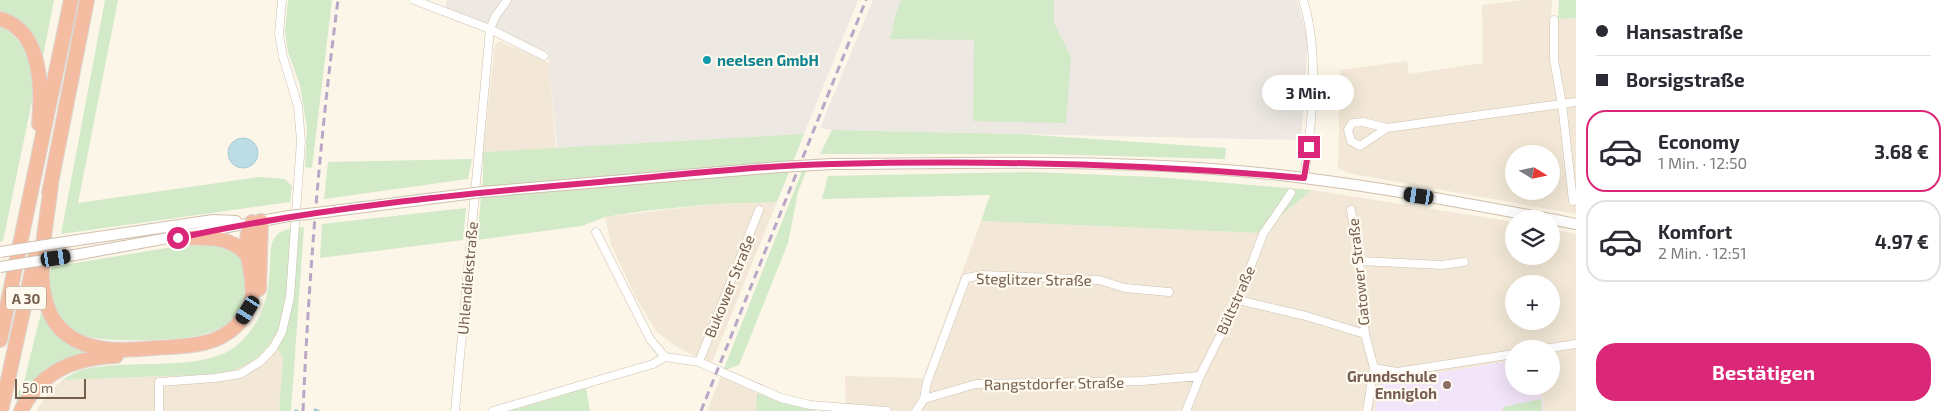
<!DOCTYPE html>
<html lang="de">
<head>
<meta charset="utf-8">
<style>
  body { margin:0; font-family:"Exo 2",sans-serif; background:#f7f7f7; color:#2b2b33; height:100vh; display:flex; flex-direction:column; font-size:19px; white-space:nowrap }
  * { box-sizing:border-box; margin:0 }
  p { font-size:16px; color:#7c7c81 }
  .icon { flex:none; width:28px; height:28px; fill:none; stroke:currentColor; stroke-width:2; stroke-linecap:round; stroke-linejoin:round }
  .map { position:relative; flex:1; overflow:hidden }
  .details { display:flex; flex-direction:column; background:#fff; width:375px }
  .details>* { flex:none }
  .banner { display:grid; align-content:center; height:110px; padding:0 20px; background:#fff }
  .needle { width:32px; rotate:100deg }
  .buttons { position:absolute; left:1505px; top:145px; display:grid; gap:10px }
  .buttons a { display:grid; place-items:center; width:55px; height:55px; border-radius:50%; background:#fff; box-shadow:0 5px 20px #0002; font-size:25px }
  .scale { position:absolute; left:15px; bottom:12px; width:71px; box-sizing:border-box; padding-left:5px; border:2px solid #765e4d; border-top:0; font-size:14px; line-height:18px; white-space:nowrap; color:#765e4d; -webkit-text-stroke:4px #fefaef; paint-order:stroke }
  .end { position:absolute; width:22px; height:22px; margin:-11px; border:6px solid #db2777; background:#fff; box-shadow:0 0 0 2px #fff }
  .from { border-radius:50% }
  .bubble { position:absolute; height:35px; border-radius:18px; background:#fff; box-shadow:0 5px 20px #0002; font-size:16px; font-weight:700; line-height:35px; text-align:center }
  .car { position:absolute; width:15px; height:30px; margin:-15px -8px; border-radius:6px; box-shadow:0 0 4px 1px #0007; background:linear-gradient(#222 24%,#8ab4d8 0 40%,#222 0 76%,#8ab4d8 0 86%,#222 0) }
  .banner b { display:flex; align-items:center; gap:18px; height:48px; font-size:19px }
  .banner b+b { border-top:1px solid #e1e1e2 }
  .banner i { width:12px; height:12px; background:#2b2b33 }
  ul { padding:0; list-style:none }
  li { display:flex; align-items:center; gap:15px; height:82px; margin:0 10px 8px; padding:0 10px; border:2px solid #e1e1e2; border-radius:20px }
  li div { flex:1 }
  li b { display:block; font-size:19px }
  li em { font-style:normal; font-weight:700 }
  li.active { border-color:#db2777 }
  li>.icon { width:45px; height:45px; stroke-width:1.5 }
  .action { display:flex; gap:10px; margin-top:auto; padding:10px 20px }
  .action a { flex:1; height:58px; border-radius:20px; background:#db2777; color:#fff; font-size:20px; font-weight:700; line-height:58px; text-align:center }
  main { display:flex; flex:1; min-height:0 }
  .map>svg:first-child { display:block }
  .residential { fill:#f3e8d7; fill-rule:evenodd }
  .industrial { fill:#ede8e2 }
  .education { fill:#f3e5f9 }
  .green { fill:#d2eac7 }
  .water { fill:#bddde5; stroke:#a4cbd7 }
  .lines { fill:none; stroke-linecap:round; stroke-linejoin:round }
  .stream { stroke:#a4cbd7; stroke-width:3 }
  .minor-casing { stroke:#cebfaf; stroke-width:9 }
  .secondary-casing { stroke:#d1bfac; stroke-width:12 }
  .motorway-casing { stroke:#dbd5d1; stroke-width:16 }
  .minor { stroke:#fff; stroke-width:8 }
  .secondary { stroke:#fff; stroke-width:10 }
  .motorway { stroke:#f4bda2; stroke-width:14 }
  .rail { stroke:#baa6c6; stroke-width:3; stroke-dasharray:8 5; stroke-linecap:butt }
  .secondary-bridge-casing { stroke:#d1bfac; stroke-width:12; stroke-linecap:butt }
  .secondary-bridge { stroke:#fff; stroke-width:10 }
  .route { stroke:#db2777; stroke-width:6 }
  .culture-dot { fill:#0f9aa8; stroke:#fefaef; stroke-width:2 }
  .education-dot { fill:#8d6e63; stroke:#fefaef; stroke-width:2 }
  .labels { text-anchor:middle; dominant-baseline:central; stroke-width:4.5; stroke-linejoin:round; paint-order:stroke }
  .shield { fill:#fefaef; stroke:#9f8d7e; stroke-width:1 }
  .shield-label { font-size:14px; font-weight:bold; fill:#765e4d }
  .culture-label { font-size:15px; font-weight:bold; fill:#0d838f; stroke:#fefaef; text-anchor:start }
  .street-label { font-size:15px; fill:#765e4d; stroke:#fefaef }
  .education-label { font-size:15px; font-weight:bold; fill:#785e54; stroke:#fefaef; text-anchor:end }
</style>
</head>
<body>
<main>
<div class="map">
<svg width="1576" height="411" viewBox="0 0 1576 411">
  <rect width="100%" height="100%" fill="#fcf6e9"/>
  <path class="residential" d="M1523,0H1552L1551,19L1576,18V214L1347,173L1338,168L1340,70L1407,61L1409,74L1483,63L1482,5ZM1514,154H1551V191H1514Z
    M499,41L549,63L556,148L483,152L495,45Z
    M1312,190L1514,222V256H1551V229L1576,234V411H1544L1540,386H1551V349H1514V360L1380,383L1375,411H846L845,376L923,378L981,221L1260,233ZM1514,284H1551V321H1514Z
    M777,202L711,365L674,345L656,331L636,298L611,245L605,217L713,204Z
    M273,338L283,359L279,411H36L47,395L62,380L219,374Z
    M721,376L757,393L756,411H707Z"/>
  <path class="industrial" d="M447,0H858L804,134L557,148L548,52L515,38L479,29L445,15Z
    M873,0H1297L1308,40L1301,140L832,130L820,128Z"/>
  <path class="education" d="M1514,360V386H1540L1544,411H1375L1380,383Z"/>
  <path class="green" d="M0,0H54L43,56L36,42L0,15Z
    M105,0H118L78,203L260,177L285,179L292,186L290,202L61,234Z
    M288,0H332L312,168L305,167L307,128L300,85L288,52L285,32Z
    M901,0H1054V23L1071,57L1066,123L973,121L974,40L890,39L896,14Z
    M1559,0H1576V18L1558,19Z
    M0,26L11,33L22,45L32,69V101L3,241L0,242Z
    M832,130L1020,134L1226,148L1225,159L1043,154H820Z
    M804,134L777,202L713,204L643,211L605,217L582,226L477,240L483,177V152Z
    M472,159L468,179L324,199L328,162Z
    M804,166H808L798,192L788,243L739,365L723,371Z
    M1031,172L1156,177L1312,190L1260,233L981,221L990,195L822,199L828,176Z
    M466,208L463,240L320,258L322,224Z
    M304,227L291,411H279L283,359L273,338C260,360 244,368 219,374L62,380C67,377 73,373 79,371C120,357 202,374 236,346C261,325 269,298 270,266C271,256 269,244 276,236C282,228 295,228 304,227Z
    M214,245C224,248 235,250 240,259C250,279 245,313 226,325C202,339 175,339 148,340C94,341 39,342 51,267L179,246Z
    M42,309C51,333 69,344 93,351L75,357L17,411H14L19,390H22Z
    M586,388L590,411H510Z
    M757,393L781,402L817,411H756Z
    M1541,399L1543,411H1503V407Z"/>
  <path class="water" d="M228 153a15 15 0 1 1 30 0a15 15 0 1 1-30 0Z"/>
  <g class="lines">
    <path class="stream" d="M315,410L318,411
      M295,411H297"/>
    <defs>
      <path id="minor" d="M414,0L490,29L544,56
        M1303,0C1320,52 1312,124 1304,178
        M1554,20V60L1562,104L1573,201
        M1387,128L1360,146L1351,141L1348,130L1352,123L1363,122L1387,128L1576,102
        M1351,210L1359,261L1365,334L1374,368L1367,411
        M596,232L650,339L665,357L699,362L781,398L810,405L887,411
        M1359,261L1442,265L1464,262
        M1238,300L1306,316L1365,334
        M1544,349L1576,344
        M699,362L759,210
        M1374,368L1397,372L1514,354
        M924,399L927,382L966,278L982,275L1099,280L1125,288L1169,292
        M159,411V382L215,378L240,374L261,361L273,348L282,332L290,297L301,141L298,106L283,57L279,34L282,0
        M455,411L490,29L495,17L507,0
        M493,411L653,364L665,357
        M916,411L924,399L976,384L1142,381L1200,376
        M1186,411L1200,376L1238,300L1263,234L1291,193"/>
      <path id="secondary" d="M832,164C989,163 1148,158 1304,178C1386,188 1469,204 1550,219
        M482,192L780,167
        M325,212L467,194
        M1551,219L1576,224
        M78,240L213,220L236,221
        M75,255L289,216"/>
      <path id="motorway" d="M0,19C43,31 42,90 39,124
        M51,185C45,241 19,330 95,347C115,352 136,349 155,348C184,346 216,347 237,325C272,290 234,257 252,222
        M49,193L87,0
        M178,238C203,238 229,234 247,255
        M259,289L261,221
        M0,340L71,0
        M1,411L36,253
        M21,411C40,372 73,358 116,356"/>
    </defs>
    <use href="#minor" class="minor-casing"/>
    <use href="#secondary" class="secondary-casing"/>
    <use href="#motorway" class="motorway-casing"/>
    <use href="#minor" class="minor"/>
    <use href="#secondary" class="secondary"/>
    <use href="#motorway" class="motorway"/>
    <path class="rail" d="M303,411C309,273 320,137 338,0
      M701,411L866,0"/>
    <defs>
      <path id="secondary-bridge" d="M780,167L832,164
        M467,194L482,192
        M289,216L325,212
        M0,252L78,240
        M0,267L75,255"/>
    </defs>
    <use href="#secondary-bridge" class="secondary-bridge-casing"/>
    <use href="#secondary-bridge" class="secondary-bridge"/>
  </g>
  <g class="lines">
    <path class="route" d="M178,238C317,208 458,194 600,182C677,175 755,166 832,164C990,160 1147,164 1304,178L1309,147"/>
  </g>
  <circle class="culture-dot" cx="707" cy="60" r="5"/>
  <circle class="education-dot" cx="1447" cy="385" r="5"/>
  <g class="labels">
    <rect class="shield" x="6" y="286.5" width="40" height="23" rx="4"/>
    <g class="shield-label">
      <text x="26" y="298">A 30</text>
    </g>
    <g class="culture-label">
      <text x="717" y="60">neelsen GmbH</text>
    </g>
    <g class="street-label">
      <text transform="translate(1358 272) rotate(-96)">Gatower Straße</text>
      <text transform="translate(467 278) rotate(-85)">Uhlendiekstraße</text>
      <text transform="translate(1034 279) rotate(1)">Steglitzer Straße</text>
      <text transform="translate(729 286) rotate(-68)">Bukower Straße</text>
      <text transform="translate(1235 300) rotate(-66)">Bültstraße</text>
      <text transform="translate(1054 383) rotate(-1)">Rangstdorfer Straße</text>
    </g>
    <g class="education-label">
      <text x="1437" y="376">Grundschule<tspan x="1437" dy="17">Ennigloh</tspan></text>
    </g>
  </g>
</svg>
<div class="buttons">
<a><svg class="needle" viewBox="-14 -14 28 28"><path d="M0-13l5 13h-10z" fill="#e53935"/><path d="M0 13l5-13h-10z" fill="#7c7c81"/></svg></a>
<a><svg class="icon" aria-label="layers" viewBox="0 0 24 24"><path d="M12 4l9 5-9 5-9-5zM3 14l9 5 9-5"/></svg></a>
<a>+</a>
<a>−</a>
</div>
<div class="scale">50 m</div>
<i class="end from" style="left:178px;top:238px"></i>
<i class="end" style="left:1309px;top:147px"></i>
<div class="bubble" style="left:1262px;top:75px;width:92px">3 Min.</div>
<i class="car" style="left:1419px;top:196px;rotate:279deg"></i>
<i class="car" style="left:56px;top:258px;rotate:81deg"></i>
<i class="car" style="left:248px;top:310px;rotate:212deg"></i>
</div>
<section class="details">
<div class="banner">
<b><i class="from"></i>Hansastraße</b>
<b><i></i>Borsigstraße</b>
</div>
<ul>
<li class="active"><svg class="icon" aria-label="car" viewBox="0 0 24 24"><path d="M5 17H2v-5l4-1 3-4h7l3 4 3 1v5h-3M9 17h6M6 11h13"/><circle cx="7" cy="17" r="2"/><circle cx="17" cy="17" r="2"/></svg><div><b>Economy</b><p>1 Min. · 12:50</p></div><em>3.68 €</em></li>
<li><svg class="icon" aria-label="car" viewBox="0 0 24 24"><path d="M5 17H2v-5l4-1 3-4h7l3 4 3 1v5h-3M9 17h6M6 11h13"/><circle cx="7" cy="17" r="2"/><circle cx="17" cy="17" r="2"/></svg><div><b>Komfort</b><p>2 Min. · 12:51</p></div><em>4.97 €</em></li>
</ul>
<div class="action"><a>Bestätigen</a></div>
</section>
</main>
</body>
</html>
